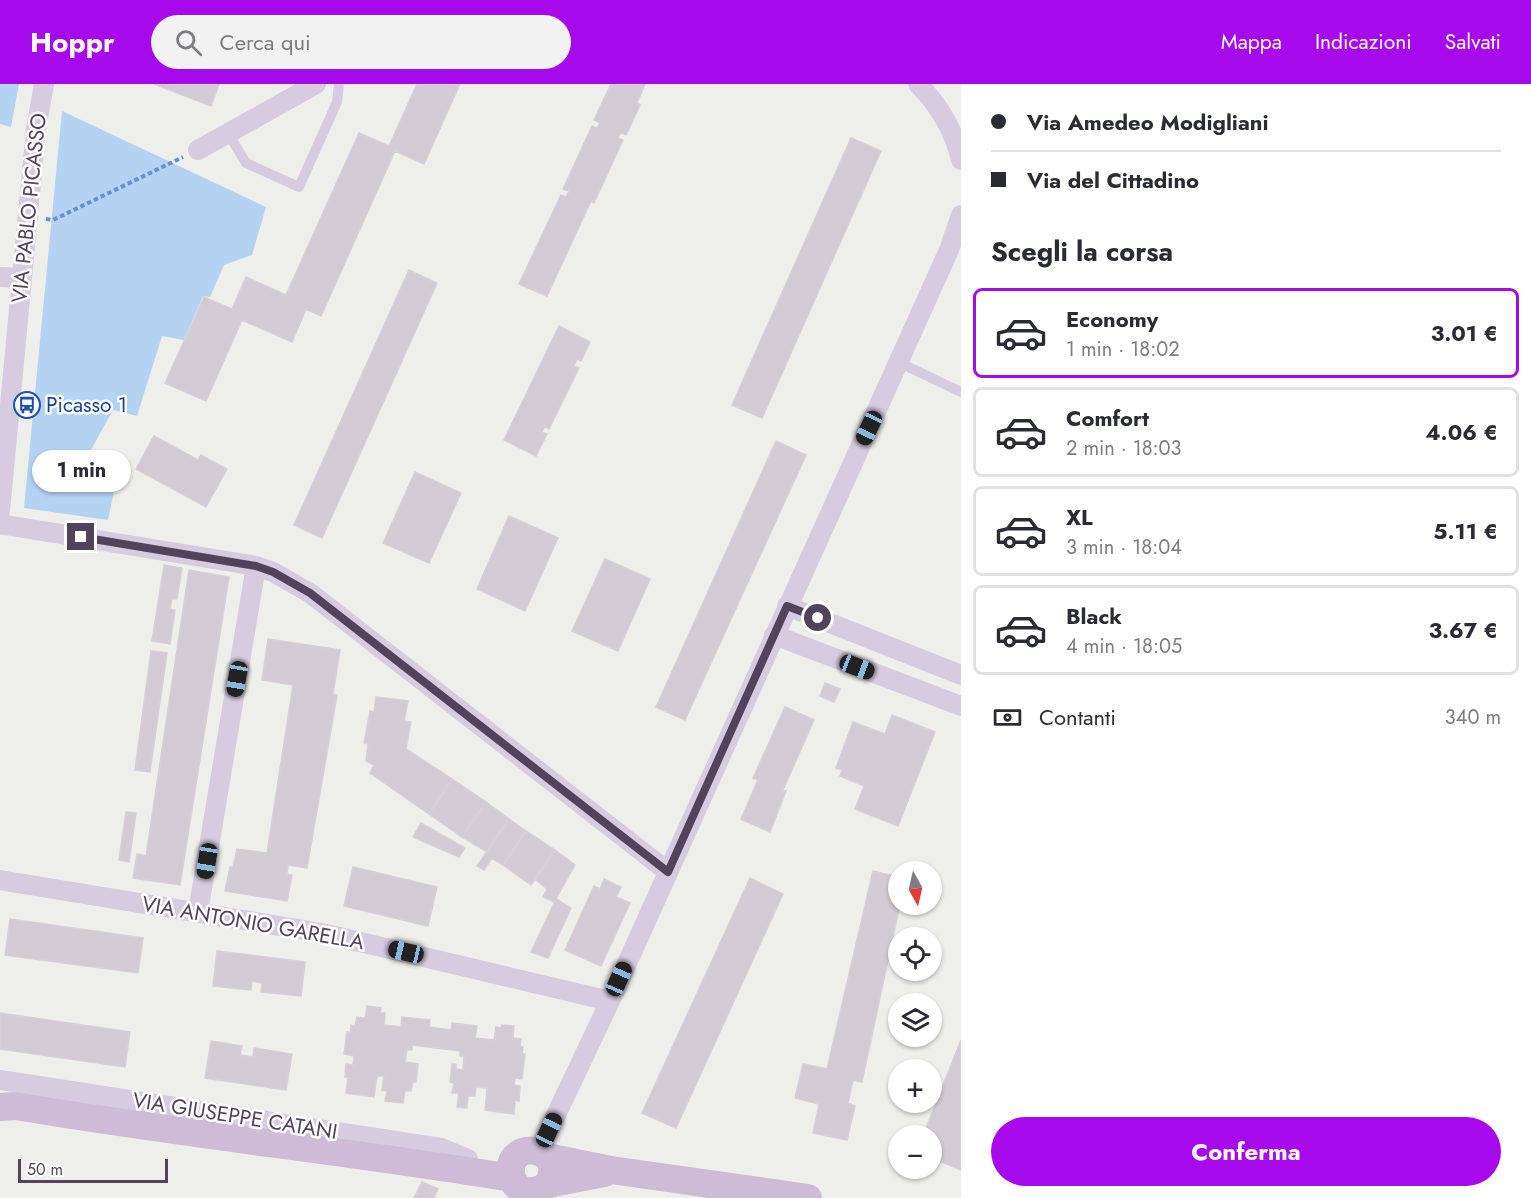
<!DOCTYPE html>
<html lang="it">
<head>
<meta charset="utf-8">
<style>
  body { margin:0; font-family:Jost,sans-serif; background:#f2f2f3; color:#2b2b33; height:100vh; display:flex; flex-direction:column; font-size:22px; white-space:nowrap }
  * { box-sizing:border-box; margin:0 }
  p { font-size:20px; color:#7c7c81 }
  .icon { flex:none; width:33px; height:33px; fill:none; stroke:currentColor; stroke-width:2; stroke-linecap:round; stroke-linejoin:round }
  .map { position:relative; flex:1; overflow:hidden }
  .details { display:flex; flex-direction:column; background:#fff; width:570px }
  .details>* { flex:none }
  .hud { display:grid; align-content:center; height:132px; padding:0 30px; background:#fff }
  .needle { width:39px; rotate:172deg }
  .fabs { position:absolute; left:888px; top:777px; display:grid; gap:12px }
  .fabs a { display:grid; place-items:center; width:54px; height:54px; border-radius:50%; background:#fff; box-shadow:0 2px 4px #0004; font-size:30px }
  .scale { position:absolute; left:18px; bottom:15px; width:150px; box-sizing:border-box; padding-left:6px; border:3px solid #51435a; border-top:0; font-size:16px; line-height:21px; white-space:nowrap; color:#51435a; -webkit-text-stroke:4px #fff; paint-order:stroke }
  .end { position:absolute; width:27px; height:27px; margin:-14px; border:8px solid #51435a; background:#fff; box-shadow:0 0 0 3px #fff }
  .from { border-radius:50% }
  .bubble { position:absolute; height:42px; border-radius:21px; background:#fff; box-shadow:0 2px 4px #0004; font-size:20px; font-weight:700; line-height:42px; text-align:center }
  .car { position:absolute; width:18px; height:36px; margin:-18px -9px; border-radius:8px; box-shadow:0 0 4px 2px #0007; background:linear-gradient(#222 24%,#8ab4d8 0 40%,#222 0 76%,#8ab4d8 0 86%,#222 0) }
  .hud b { display:flex; align-items:center; gap:21px; height:57px; font-size:22px }
  .hud b+b { border-top:2px solid #e1e1e2 }
  .hud i { width:15px; height:15px; background:#2b2b33 }
  ul { padding:0; list-style:none }
  li { display:flex; align-items:center; gap:18px; height:90px; margin:0 12px 9px; padding:0 18px; border:3px solid #e1e1e2; border-radius:9px }
  li div { flex:1 }
  li b { display:block; font-size:22px }
  li em { font-style:normal; font-weight:700 }
  li.on { border-color:#a609eb }
  li>.icon { width:54px; height:54px; stroke-width:1.5 }
  h2 { padding:0 30px; font-size:27px; line-height:72px }
  .pay { display:flex; align-items:center; gap:15px; height:66px; padding:0 30px; font-size:22px }
  .pay p { margin-inline-start:auto }
  .primary-button { display:flex; gap:12px; margin-top:auto; padding:12px 30px }
  .primary-button a { flex:1; height:69px; border-radius:36px; background:#a609eb; color:#fff; font-size:24px; font-weight:700; line-height:69px; text-align:center }
  header { display:flex; align-items:center; gap:36px; box-sizing:border-box; height:84px; padding:0 30px; background:#a609eb; color:#fff }
  header strong { font-size:28px }
  nav { display:flex; gap:33px; margin-inline-start:auto; font-size:21px }
  .search { width:420px; height:54px; background:#f2f2f3; display:flex; align-items:center; gap:15px; box-sizing:border-box; padding:0 21px; border-radius:33px; color:#7c7c81; font-size:22px }
  main { display:flex; flex:1; min-height:0 }
  .map>svg:first-child { display:block }
  .green { fill:#b4d2f2 }
  .building { fill:#d3cbd4; stroke:#d7cfd8; stroke-width:1.5 }
  .lines { fill:none; stroke-linecap:round; stroke-linejoin:round }
  .path { stroke:#6a8fd2; stroke-width:4; stroke-dasharray:4.5 3; stroke-linecap:butt }
  .lane { stroke:#d7cbe0; stroke-width:10 }
  .street { stroke:#d7cbe0; stroke-width:20 }
  .secondary { stroke:#cebcd7; stroke-width:28 }
  .route { stroke:#51435a; stroke-width:8 }
  .labels { text-anchor:middle; dominant-baseline:central; stroke-width:5; stroke-linejoin:round; paint-order:stroke }
  .street-label { font-size:21px; fill:#51435a; stroke:#fff }
  .transit-label { font-size:21px; fill:#164399; stroke:#fff; text-anchor:start }
</style>
</head>
<body>
<header>
<strong>Hoppr</strong>
<div class="search"><svg class="icon" aria-label="search" viewBox="0 0 24 24"><circle cx="10" cy="10" r="6"/><path d="M15 15l6 6"/></svg>Cerca qui</div>
<nav><a>Mappa</a><a>Indicazioni</a><a>Salvati</a></nav>
</header>
<main>
<div class="map">
<svg width="961" height="1114" viewBox="0 0 961 1114">
  <rect width="100%" height="100%" fill="#eeefeb"/>
  <path class="green" d="M0,0H19L11,43L0,40Z
    M62,27L266,123L252,171L224,181L210,213L203,212L184,256L162,252L137,332L113,326L86,375L117,393L108,436L24,424Z"/>
  <path class="building" d="M154,0H219L211,22Z
    M417,0H460L424,80L395,67L321,232L306,225L292,258L242,236L206,317L165,299L204,213L232,225L246,193L286,211L359,49L389,62Z
    M611,0H645L637,19L640,21L626,51L621,48L618,54L623,56L594,119L591,117L547,212L519,200L561,111L566,113L569,107L563,105L592,42L597,44L600,39L594,36Z
    M851,54L881,67L762,334L732,321Z
    M409,186L437,199L322,454L294,441Z
    M559,242L590,258L581,277L577,275L574,282L579,284L549,345L545,342L542,348L547,350L536,372L504,356Z
    M154,352L198,376L201,371L227,385L206,423L136,385Z
    M776,357L806,371L685,636L656,623Z
    M415,388L461,409L429,479L383,459Z
    M509,432L558,454L525,527L477,505Z
    M605,475L650,495L618,567L572,547Z
    M164,481L182,484L177,515H172L170,525L175,526L170,560L152,557Z
    M189,486L229,493L180,801L133,794L137,770L146,772Z
    M268,555L340,566L333,610L337,611L307,784L288,781L287,790L292,791L287,817L225,807L230,783H233L237,765L267,769L293,601L262,596Z
    M151,567L167,569L150,688L135,686Z
    M825,599L840,605L834,618L820,612Z
    M376,613L408,617L404,637L411,638L406,665L452,695L429,730L370,689L374,681L366,677L368,660L364,659L370,627L374,628Z
    M785,623L814,636L783,706L786,707L770,748L741,735L758,696L753,694Z
    M892,631L935,648L898,742L855,725L864,702L840,692L842,686L836,684L853,638L885,650Z
    M452,695L486,718L462,753L429,730Z
    M486,718L509,735L487,768L462,753Z
    M126,728L136,729L129,778L119,776Z
    M509,735L526,747L503,781L492,774L484,786L477,782Z
    M421,739L465,764L459,773L413,753Z
    M526,747L555,766L531,801L503,781Z
    M555,766L575,781L554,818L543,813L547,805L535,795Z
    M353,783L437,803L428,842L344,822Z
    M873,787L898,793V820H900L862,998L853,996L848,1019L855,1022L847,1056L813,1049L819,1020L795,1014L803,980L827,985Z
    M750,794L783,810L676,1044L642,1029Z
    M604,795L621,803L616,813L630,819L601,882L565,866L594,802L600,805Z
    M556,815L571,824L548,874L531,868Z
    M10,835L143,854L138,889L5,871Z
    M217,867L305,878L301,912L261,908L262,899L252,897L251,906L213,902Z
    M367,922L381,924L380,929H385L384,941L401,943L402,933L430,936L429,943L451,946L452,939L477,942L475,954L494,956L496,943L501,944L502,941L514,942L513,954L521,955L520,962L523,963L522,970H525L522,995L515,994L514,1001L520,1002L519,1017L515,1016L514,1030L485,1026L487,1004L476,1003L475,1012H468L467,1024L457,1023L459,1009H452L454,999L450,998L452,980H456V985L463,986L464,972H460V967L412,961V966H407L405,978L418,980L416,998L413,997L411,1007H405L403,1019L385,1017L387,1007L382,1006L384,992H377L374,1013L346,1009L348,993H345L346,980L353,981L354,972L344,970L347,948L350,949L351,941L355,942L357,933L365,934Z
    M0,929L130,948L125,983L0,965Z
    M961,956V1086L932,1074V1052H923Z
    M211,957L242,962L240,971L253,973L254,964L292,970L286,1006L205,994Z
    M422,1098L438,1105L434,1114H414Z"/>
  <g class="lines">
    <path class="path" d="M46,135L53,136L183,73"/>
    <path class="lane" d="M228,49L246,79L299,103L337,18L339,0
      M898,278L961,308"/>
    <path class="street" d="M918,0C940,22 954,47 961,76
      M198,66L316,0
      M0,193L22,194
      M0,427L36,45L44,0
      M0,440L256,482L273,488L310,509L667,787
      M787,522L961,591
      M774,551L961,622
      M0,796L322,849L610,917
      M198,828L256,482
      M0,996L441,1064L468,1075
      M539,1067L610,917L903,268L949,166L961,131"/>
    <path class="secondary" d="M0,1023L16,1022C181,1050 347,1067 511,1094
      M547,1073L611,1086L808,1114
      M548,1100C569,1063 507,1053 511,1089C512,1100 518,1105 528,1108L542,1105L548,1100L604,1089"/>
  </g>
  <g class="lines">
    <path class="route" d="M81,453L256,482L273,488L310,509L668,788L787,522L818,534"/>
  </g>
  <defs>
    <symbol id="bus-ring" viewBox="-11 -11 22 22"><circle r="9.5" fill="#fff" stroke="#1a4fb4" stroke-width="1.5"/><path d="M-5-6H5V4H4V6H2V4H-2V6H-4V4H-5ZM-3.5-4V0h7V-4ZM-3.5 1.2v1.5H-2V1.2ZM2 1.2v1.5H3.5V1.2Z" fill="#1a4fb4"/></symbol>
  </defs>
  <g fill-rule="evenodd">
    <use href="#bus-ring" x="12" y="306" width="30" height="30"/>
  </g>
  <g class="labels">
    <g class="street-label">
      <text transform="translate(29 124) rotate(-84)">VIA PABLO PICASSO</text>
      <text transform="translate(253 839) rotate(10)">VIA ANTONIO GARELLA</text>
      <text transform="translate(235 1032) rotate(9)">VIA GIUSEPPE CATANI</text>
    </g>
    <g class="transit-label">
      <text x="46" y="321">Picasso 1</text>
    </g>
  </g>
</svg>
<div class="fabs">
<a><svg class="needle" viewBox="-14 -14 28 28"><path d="M0-13l5 13h-10z" fill="#e53935"/><path d="M0 13l5-13h-10z" fill="#7c7c81"/></svg></a>
<a><svg class="icon" aria-label="locate" viewBox="0 0 24 24"><circle cx="12" cy="12" r="6"/><path d="M12 2v4M12 18v4M2 12h4M18 12h4"/></svg></a>
<a><svg class="icon" aria-label="layers" viewBox="0 0 24 24"><path d="M12 4l9 5-9 5-9-5zM3 14l9 5 9-5"/></svg></a>
<a>+</a>
<a>−</a>
</div>
<div class="scale">50 m</div>
<i class="end from" style="left:818px;top:534px"></i>
<i class="end" style="left:81px;top:453px"></i>
<div class="bubble" style="left:32px;top:366px;width:99px">1 min</div>
<i class="car" style="left:869px;top:344px;rotate:205deg"></i>
<i class="car" style="left:857px;top:583px;rotate:111deg"></i>
<i class="car" style="left:237px;top:595px;rotate:190deg"></i>
<i class="car" style="left:207px;top:777px;rotate:189deg"></i>
<i class="car" style="left:406px;top:868px;rotate:283deg"></i>
<i class="car" style="left:619px;top:895px;rotate:24deg"></i>
<i class="car" style="left:549px;top:1046px;rotate:25deg"></i>
</div>
<section class="details">
<div class="hud">
<b><i class="from"></i>Via Amedeo Modigliani</b>
<b><i></i>Via del Cittadino</b>
</div>
<h2>Scegli la corsa</h2>
<ul>
<li class="on"><svg class="icon" aria-label="car" viewBox="0 0 24 24"><path d="M5 17H2v-5l4-1 3-4h7l3 4 3 1v5h-3M9 17h6M6 11h13"/><circle cx="7" cy="17" r="2"/><circle cx="17" cy="17" r="2"/></svg><div><b>Economy</b><p>1 min · 18:02</p></div><em>3.01 €</em></li>
<li><svg class="icon" aria-label="car" viewBox="0 0 24 24"><path d="M5 17H2v-5l4-1 3-4h7l3 4 3 1v5h-3M9 17h6M6 11h13"/><circle cx="7" cy="17" r="2"/><circle cx="17" cy="17" r="2"/></svg><div><b>Comfort</b><p>2 min · 18:03</p></div><em>4.06 €</em></li>
<li><svg class="icon" aria-label="car" viewBox="0 0 24 24"><path d="M5 17H2v-5l4-1 3-4h7l3 4 3 1v5h-3M9 17h6M6 11h13"/><circle cx="7" cy="17" r="2"/><circle cx="17" cy="17" r="2"/></svg><div><b>XL</b><p>3 min · 18:04</p></div><em>5.11 €</em></li>
<li><svg class="icon" aria-label="car" viewBox="0 0 24 24"><path d="M5 17H2v-5l4-1 3-4h7l3 4 3 1v5h-3M9 17h6M6 11h13"/><circle cx="7" cy="17" r="2"/><circle cx="17" cy="17" r="2"/></svg><div><b>Black</b><p>4 min · 18:05</p></div><em>3.67 €</em></li>
</ul>
<div class="pay"><svg class="icon" aria-label="cash" viewBox="0 0 24 24"><path d="M3 7h18v10H3z"/><circle cx="12" cy="12" r="2"/></svg>Contanti<p>340 m</p></div>
<div class="primary-button"><a>Conferma</a></div>
</section>
</main>
</body>
</html>
